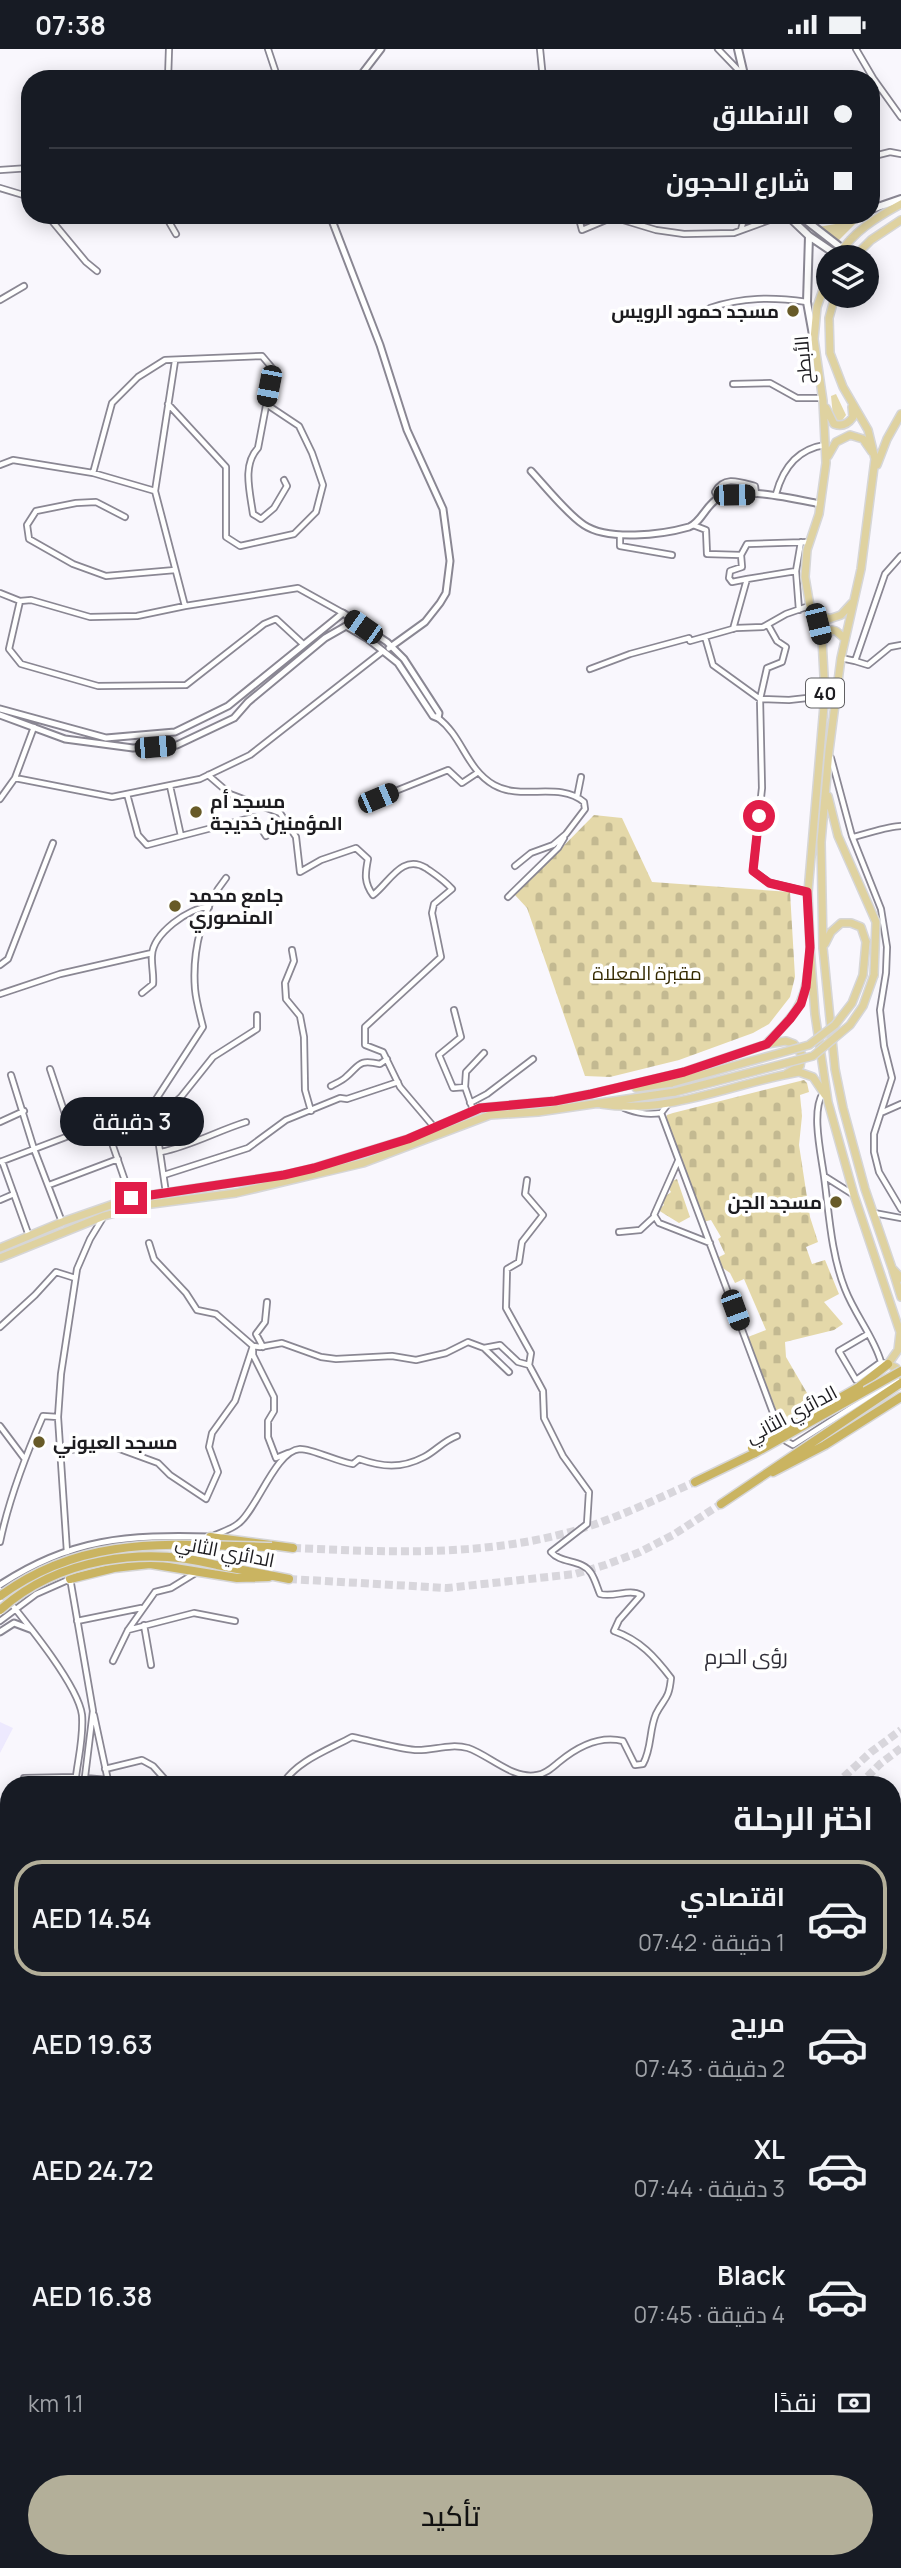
<!DOCTYPE html>
<html lang="ar">
<head>
<meta charset="utf-8">
<style>
  body { margin:0; font-family:Manrope,Cairo,sans-serif; background:#242831; color:#f1f3f6; direction:rtl; height:100vh; display:flex; flex-direction:column; font-size:26px; white-space:nowrap }
  * { box-sizing:border-box; margin:0 }
  p { font-size:23px; color:#9ea1a6 }
  .icon { flex:none; width:38px; height:38px; fill:none; stroke:currentColor; stroke-width:2; stroke-linecap:round; stroke-linejoin:round }
  .map { position:relative; flex:1; overflow:hidden; direction:ltr }
  .drawer { position:absolute; left:0px; top:1727px; width:901px; height:793px; display:flex; flex-direction:column; background:#171b24; border-radius:28px 28px 0 0; box-shadow:0 4px 18px #0003; direction:rtl }
  .drawer>* { flex:none }
  .hud { position:absolute; left:21px; top:21px; width:859px; height:154px; border-radius:28px; box-shadow:0 4px 18px #0003; direction:rtl; display:grid; align-content:center; height:154px; padding:0 28px; background:#171b24 }
  .controls { position:absolute; left:816px; top:196px; display:grid; gap:14px }
  .controls a { display:grid; place-items:center; width:63px; height:63px; border-radius:50%; background:#171b24; box-shadow:0 4px 18px #0003; font-size:35px }
  .end { position:absolute; width:32px; height:32px; margin:-16px; border:9px solid #e11d48; background:#fff; box-shadow:0 0 0 4px #fff }
  .from { border-radius:50% }
  .bubble { position:absolute; height:49px; border-radius:24px; background:#171b24; box-shadow:0 4px 18px #0003; font-size:23px; font-weight:600; line-height:49px; text-align:center; direction:rtl }
  .car { position:absolute; width:21px; height:42px; margin:-21px -10px; border-radius:9px; box-shadow:0 0 5px 2px #0007; background:linear-gradient(#222 24%,#8ab4d8 0 40%,#222 0 76%,#8ab4d8 0 86%,#222 0) }
  .hud b { display:flex; align-items:center; gap:24px; height:66px; font-size:26px }
  .hud b+b { border-top:2px solid #363941 }
  .hud i { width:18px; height:18px; background:#f1f3f6 }
  ul { padding:0; list-style:none }
  li { display:flex; align-items:center; gap:21px; height:116px; margin:0 14px 10px; padding:0 14px; border:4px solid transparent; border-radius:28px }
  li div { flex:1 }
  li b { display:block; font-size:26px }
  li em { font-style:normal; font-weight:600 }
  li.current { border-color:#b3af99 }
  li>.icon { width:63px; height:63px; stroke-width:1.5 }
  h2 { padding:0 28px; font-size:32px; line-height:84px }
  .pay { display:flex; align-items:center; gap:18px; height:77px; padding:0 28px; font-size:26px }
  .pay p { margin-inline-start:auto }
  .cta { display:flex; gap:14px; margin-top:auto; padding:14px 28px }
  .cta a { flex:1; height:80px; border-radius:42px; background:#b3af99; color:#111; font-size:28px; font-weight:600; line-height:80px; text-align:center }
  .status { display:flex; justify-content:space-between; align-items:center; height:49px; padding:0 35px; background:#171b24; direction:ltr }
  .status svg { height:19px; fill:currentColor }
  .map>svg:first-child { display:block }
  .built { fill:#ede9fe }
  .grass { fill:#e4d8a9 }
  .cemetery { fill:url(#cemetery-stones) }
  .lines { fill:none; stroke-linecap:round; stroke-linejoin:round }
  .minor-tunnel { stroke:#d8d6dc; stroke-width:4.5; stroke-dasharray:4.5 2; stroke-linecap:butt }
  .motorway-tunnel { stroke:#d8d6dc; stroke-width:8; stroke-dasharray:8 4; stroke-linecap:butt }
  .minor-casing { stroke:#8a8793; stroke-width:8 }
  .tertiary-casing { stroke:#8a8793; stroke-width:9 }
  .secondary-casing { stroke:#8a8793; stroke-width:10 }
  .primary-casing { stroke:#d6d6d7; stroke-width:10 }
  .trunk-casing { stroke:#d6d6d7; stroke-width:10 }
  .motorway-casing { stroke:#d6d6d7; stroke-width:11 }
  .minor { stroke:#fff; stroke-width:4.5 }
  .tertiary { stroke:#fff; stroke-width:5 }
  .secondary { stroke:#fff; stroke-width:6 }
  .primary { stroke:#dfd2a0; stroke-width:7 }
  .trunk { stroke:#d4c380; stroke-width:7 }
  .motorway { stroke:#cab461; stroke-width:8 }
  .primary-bridge-casing { stroke:#d6d6d7; stroke-width:10; stroke-linecap:butt }
  .motorway-bridge-casing { stroke:#d6d6d7; stroke-width:11; stroke-linecap:butt }
  .primary-bridge { stroke:#dfd2a0; stroke-width:7 }
  .motorway-bridge { stroke:#cab461; stroke-width:8 }
  .route { stroke:#e11d48; stroke-width:9 }
  .poi-dot { fill:#685b28; stroke:#fff; stroke-width:2.5 }
  .labels { text-anchor:middle; dominant-baseline:central; stroke-width:7; stroke-linejoin:round; paint-order:stroke }
  .shield { fill:#fff; stroke:#616063; stroke-width:2 }
  .shield-label { font-size:18px; font-weight:bold; fill:#1d1c20 }
  .poi-label { font-size:19px; font-weight:bold; fill:#1d1c20; stroke:#fff; text-anchor:start }
  .street-label { font-size:19px; fill:#1d1c20; stroke:#fff }
  .park-label { font-size:19px; fill:#342900; stroke:#fff }
  .neighbourhood-label { font-size:21px; fill:#302e38; stroke:#fff }
</style>
</head>
<body>
<div class="status"><b>07:38</b><svg viewBox="0 0 49 12"><path d="M0 12V9h3v3zM5 12V6h3v6zM10 12V3h3v9zM15 12V0h3v12zM26 1h20v11H26zM47 4h2v5h-2z"/></svg></div>
<div class="map">
<svg width="901" height="2519" viewBox="0 0 901 2519">
  <defs>
    <pattern id="cemetery-stones" width="16" height="16" patternUnits="userSpaceOnUse" patternTransform="scale(1.75)"><rect width="16" height="16" fill="#e4d8a9"/><path d="M2 7V4a2 2 0 0 1 4 0v3zM10 15v-3a2 2 0 0 1 4 0v3z" fill="#c3b991"/></pattern>
  </defs>
  <rect width="100%" height="100%" fill="#f9f7fd"/>
  <path class="built" d="M0,1673L13,1679L0,1704Z
    M0,1756L9,1760V1784L0,1801Z"/>
  <path class="grass" d="M859,171L837,193L818,178Z
    M836,345L846,366L841,373L836,372L833,367L831,347Z"/>
  <path class="cemetery" d="M594,766L622,769L652,833L790,843L795,928L790,948L769,975L753,984L679,1011L610,1028L585,1027L527,859L515,846Z
    M804,1031L807,1034L809,1043L800,1046L802,1067L799,1096L810,1168L818,1193L806,1198L812,1215L825,1211L839,1245L824,1253L843,1275L834,1281L785,1293L786,1308L814,1356L787,1371L779,1369L748,1288L766,1281L744,1230L735,1234L730,1224L720,1217L717,1209L725,1205L718,1190L721,1188L711,1171L703,1173L679,1114L682,1112L665,1072L667,1066L673,1064Z
    M677,1130L690,1168L679,1174L658,1161L664,1156L661,1151L671,1143L668,1138L672,1132Z
    M892,2298L901,2301V2341L893,2340Z"/>
  <g class="lines">
    <path class="minor-tunnel" d="M892,2471L901,2474
      M892,2483L901,2486"/>
    <path class="motorway-tunnel" d="M293,1499C387,1503 479,1508 570,1483C614,1471 654,1451 695,1433
      M289,1530L447,1539L575,1525L605,1516L640,1503L673,1486L721,1455
      M835,1736L871,1703L901,1681
      M859,1736L880,1715L901,1699"/>
    <defs>
      <path id="minor" d="M268,0L278,30
        M540,0L543,30
        M718,0L744,27
        M856,0L873,29L901,68
        M168,30L169,0
        M875,119L874,107L890,103L901,105
        M0,121L30,119
        M0,139L30,148
        M872,149L877,159
        M47,166L86,213L97,222
        M165,166L176,185
        M578,166L582,181L613,168L656,181L684,185L734,184L783,166
        M741,181L745,166
        M0,251L24,237
        M710,259C743,248 772,248 807,253
        M733,335L770,334L797,349H823
        M168,355L226,418V488L240,497L294,485L316,463L323,436L312,404L299,377L266,355
        M0,416L13,411L93,424L155,442L185,557
        M93,424L112,354L138,328L165,311L262,307L273,320L258,399C242,416 250,443 253,465L261,470L274,459L287,437L284,431
        M155,442L175,312
        M776,445C783,419 797,400 825,396
        M718,449L715,443C724,426 740,433 755,437L756,445
        M125,468L96,453L76,454L36,462L27,476L29,490L73,515L106,527L175,521
        M693,476L706,481L707,505L741,506
        M620,486V497L672,506
        M747,530L732,533L729,529L730,522L742,518L741,506L747,495L809,493
        M0,544L20,552L31,551L90,568L137,567L185,557L298,539L343,564
        M20,552L9,600L21,615L98,637L186,636L264,575L276,570L303,595
        M799,561L796,522L801,493
        M768,576L777,592L786,598L782,613L767,619L760,650L762,739L753,822L770,834L808,843
        M733,580L747,530L796,522
        M705,588L713,616L760,650L789,651L825,647
        M841,609L855,612L885,525L901,507
        M855,612L868,616L890,598L901,596
        M590,620L630,605L689,589L690,592L736,579L763,578L786,565L809,557
        M438,669C463,688 466,720 494,736C522,752 559,732 584,753L585,760L566,785L553,796L531,804L515,817
        M831,709L852,787L881,860L887,898L886,924L880,961L884,997L892,1029L874,1085V1103L879,1123L901,1160
        M208,726L230,745L280,764L296,788L300,823L321,811L356,799L368,810C365,825 364,834 373,846C389,834 402,804 426,819C436,826 444,831 452,840L434,855L432,864L441,908L365,978V996L383,1003L400,1038L434,1078
        M15,729L112,748L200,730L250,706L383,602
        M127,745L138,786L147,796L181,787L170,737
        M577,748L581,728
        M0,750L15,729L34,678
        M372,757L378,749L448,721L462,734L477,724
        M181,787L254,768L266,787
        M853,788C867,785 888,777 901,777
        M508,848L558,799L564,789
        M292,901L294,912L285,934L286,950L300,967L304,988L305,1041L311,1062
        M0,916L8,910L53,794
        M142,944L153,935C154,925 151,915 152,906C153,885 189,858 209,858
        M0,945L60,925L152,904
        M454,961L461,988L439,1006L453,1039L465,1038L473,1061
        M50,1020L72,1086
        M11,1026L34,1100L62,1173
        M331,1037C336,1034 342,1032 346,1028C360,1016 358,1010 380,1015L387,1010
        M465,1038L466,1023L484,1004
        M823,1044C811,1062 821,1105 824,1127L854,1146
        M470,1054L487,1045L533,1010
        M153,1055L166,1144
        M624,1059C637,1064 647,1066 661,1064L668,1055
        M883,1063L901,1055
        M661,1064L772,1361L786,1392L793,1396L901,1327
        M156,1070L181,1048L213,1008L257,980V966
        M0,1073L24,1062
        M105,1074L131,1149
        M161,1103C191,1097 217,1082 246,1073
        M2,1112L29,1187
        M678,1112L654,1166L659,1174L710,1194
        M0,1113L153,1055L203,978C200,966 196,952 195,940C192,903 202,858 226,829
        M164,1126L248,1099L286,1071L340,1049L347,1050L398,1033
        M824,1127C829,1164 831,1205 845,1240C855,1266 874,1288 881,1313L888,1315
        M527,1131L525,1145L543,1166L522,1193L519,1213L507,1220L506,1259L531,1304L529,1316
        M49,1136L118,1110
        M0,1151L14,1145
        M874,1164L901,1169
        M619,1183L640,1181L654,1168
        M149,1194L154,1210L186,1244L197,1261L216,1265L253,1297L260,1298L282,1294L321,1308L336,1310L392,1307L416,1311L446,1304L468,1293L484,1299L500,1296L518,1313L529,1316L543,1342L544,1369L563,1407L589,1443L587,1475L551,1503C561,1515 582,1510 591,1524C595,1530 597,1538 600,1545C614,1549 629,1539 641,1546L619,1571L614,1582C640,1591 655,1608 671,1629C669,1651 664,1649 656,1665C649,1681 652,1699 643,1715L635,1716L623,1692C599,1686 577,1698 559,1713C553,1718 546,1725 537,1726C513,1731 489,1706 468,1699C449,1694 433,1702 415,1701C394,1699 372,1692 352,1688C328,1701 296,1712 282,1736
        M0,1278L35,1246L56,1223L75,1229
        M868,1285L839,1302L856,1331L881,1313
        M263,1298L256,1285L265,1273L267,1253
        M485,1300L509,1323
        M253,1301V1306L274,1348V1362L268,1372V1388L276,1409L288,1404
        M0,1377L24,1409
        M61,1402L94,1398L117,1399L158,1414L170,1426L206,1450L218,1423L209,1398L212,1384L235,1352L253,1297
        M215,1486C222,1483 232,1480 239,1474C257,1460 276,1401 300,1400C313,1400 338,1413 353,1415L359,1410C382,1418 401,1420 424,1408C436,1402 443,1392 457,1387
        M0,1493C9,1449 25,1408 43,1367L58,1368
        M67,1503L58,1368L61,1325L77,1220L90,1190L104,1167
        M70,1529L93,1662L84,1736
        M0,1541C21,1567 78,1635 82,1666C84,1690 77,1713 75,1736
        M0,1572L36,1545L70,1530
        M77,1572L141,1559
        M144,1576L151,1616
        M128,1581L194,1564L235,1572
        M113,1612L128,1581L155,1543L171,1539L197,1523
        M94,1666L109,1736
        M105,1720L142,1711L153,1717L170,1736
        M24,1729L76,1728
        M85,1729L108,1731
        M0,1986L9,2002
        M0,2105L9,2111
        M892,2373L901,2374
        M892,2388L901,2382
        M892,2427H893
        M892,2505H901
        M314,2511L317,2519
        M368,2511L377,2519
        M30,2519L37,2511
        M134,2519L136,2511"/>
      <path id="tertiary" d="M358,30L381,0
        M332,166L333,174L380,296L407,381L443,460L450,512L446,544L440,554L425,573L389,599
        M531,422C545,437 567,465 584,476C608,492 661,486 689,478C701,474 707,454 719,449C743,437 795,450 820,455
        M0,660L106,689L175,683L228,657L343,564L387,593L404,610L439,664L438,669L433,667L398,614L368,590L346,577L325,589L248,653L234,669L177,696L133,699L65,690L0,666
        M0,1536C71,1489 128,1486 210,1488
        M0,1583L14,1574L30,1580
        M0,2267L9,2284"/>
      <path id="secondary" d="M738,0L745,30
        M872,160L901,150
        M787,166L809,187L840,208
        M799,166L853,208
        M803,170L850,166
        M809,187L807,253L813,286"/>
      <path id="primary" d="M837,208C853,183 875,169 901,155
        M854,208L871,191L901,171
        M828,226L817,258L814,290L823,352L826,414L819,465L807,501L805,528L810,557L822,590L825,645L808,843L810,898L815,965L828,1053L854,1146L901,1286
        M835,247L829,269L830,304L843,338L868,381L875,410L861,520L841,609L829,702L821,793L823,899L835,1020L843,1059L865,1140L892,1219L901,1229
        M826,359L834,375C842,378 848,375 853,368L852,358
        M828,407L836,393L850,386L863,390L872,403
        M877,416L887,390L901,365
        M813,561L829,570L841,566L852,554
        M822,590L832,581L836,582L844,589
        M828,747L838,787L876,873L874,926
        M825,895L831,883L841,874H851L861,878L866,893
        M767,994C791,970 805,957 808,922
        M636,1039L672,1034
        M601,1055C669,1066 733,1034 799,1023L813,1028L825,1046
        M0,1199L62,1173L131,1149L284,1126L314,1119L408,1090L480,1059L555,1052L591,1045L684,1023L767,995L786,992L794,995L802,1006L800,1017L786,1025
        M0,1209L104,1167L144,1156L236,1144L363,1114L490,1066L538,1063L675,1043
        M893,1222L901,1248
        M900,1284L898,1301L888,1315L896,1319L901,1327"/>
      <path id="trunk" d="M0,1887L9,1892
        M0,2258L9,2251
        M892,2282L901,2286
        M892,2290L901,2294
        M892,2349L901,2350
        M892,2356L901,2358
        M892,2366L901,2367
        M380,2519L393,2511
        M397,2519L410,2511"/>
      <path id="motorway" d="M859,1338L888,1315
        M773,1423L825,1396L901,1348
        M695,1433L755,1404
        M721,1455L901,1334
        M210,1488L293,1499
        M217,1516L289,1530
        M70,1530L114,1519L150,1515L237,1529L269,1528
        M564,2511L567,2519
        M578,2511L581,2519
        M591,2511L594,2519
        M601,2511L605,2519"/>
    </defs>
    <use href="#minor" class="minor-casing"/>
    <use href="#tertiary" class="tertiary-casing"/>
    <use href="#secondary" class="secondary-casing"/>
    <use href="#primary" class="primary-casing"/>
    <use href="#trunk" class="trunk-casing"/>
    <use href="#motorway" class="motorway-casing"/>
    <use href="#minor" class="minor"/>
    <use href="#tertiary" class="tertiary"/>
    <use href="#secondary" class="secondary"/>
    <use href="#primary" class="primary"/>
    <use href="#trunk" class="trunk"/>
    <use href="#motorway" class="motorway"/>
    <defs>
      <path id="primary-bridge" d="M672,1034L809,996L835,976L852,954L863,926L866,893
        M675,1043L813,1007L850,976L863,957L874,926"/>
      <path id="motorway-bridge" d="M752,1399L859,1338
        M755,1404L901,1322
        M0,1547C86,1484 172,1496 272,1498
        M0,1561C58,1509 144,1497 217,1516"/>
    </defs>
    <use href="#primary-bridge" class="primary-bridge-casing"/>
    <use href="#motorway-bridge" class="motorway-bridge-casing"/>
    <use href="#primary-bridge" class="primary-bridge"/>
    <use href="#motorway-bridge" class="motorway-bridge"/>
  </g>
  <g class="lines">
    <path class="route" d="M131,1149L284,1126L314,1119L408,1090L480,1059L555,1052L591,1045L684,1023L767,995L790,970L801,955L806,938L810,898L807,843L769,834L753,822L759,767"/>
  </g>
  <g class="poi-dot">
    <circle cx="793" cy="262" r="7"/>
    <circle cx="196" cy="763" r="7"/>
    <circle cx="175" cy="857" r="7"/>
    <circle cx="836" cy="1153" r="7"/>
    <circle cx="39" cy="1393" r="7"/>
  </g>
  <g class="labels">
    <rect class="shield" x="806" y="629.5" width="38" height="29" rx="5"/>
    <g class="shield-label">
      <text x="825" y="644">40</text>
    </g>
    <g class="poi-label">
      <text x="779" y="262" text-anchor="end">مسجد حمود الرويس</text>
      <text x="210" y="752">مسجد أم<tspan x="210" dy="22">المؤمنين خديجة</tspan></text>
      <text x="189" y="846">جامع محمد<tspan x="189" dy="22">المنصوري</tspan></text>
      <text x="822" y="1153" text-anchor="end">مسجد الجن</text>
      <text x="53" y="1393">مسجد العيوني</text>
    </g>
    <g class="street-label">
      <text transform="translate(803 311) rotate(-95)">الأبطح</text>
      <text transform="translate(791 1365) rotate(-28)">الدائري الثاني</text>
      <text transform="translate(225 1502) rotate(11)">الدائري الثاني</text>
    </g>
    <g class="park-label">
      <text x="647" y="924">مقبرة المعلاة</text>
    </g>
    <g class="neighbourhood-label">
      <text x="746" y="1607">رؤى الحرم</text>
    </g>
  </g>
</svg>
<div class="controls">
<a><svg class="icon" aria-label="layers" viewBox="0 0 24 24"><path d="M12 4l9 5-9 5-9-5zM3 14l9 5 9-5"/></svg></a>
</div>
<i class="end from" style="left:759px;top:767px"></i>
<i class="end" style="left:131px;top:1149px"></i>
<div class="bubble" style="left:60px;top:1048px;width:144px">3 دقيقة</div>
<i class="car" style="left:269px;top:337px;rotate:191deg"></i>
<i class="car" style="left:734px;top:446px;rotate:89deg"></i>
<i class="car" style="left:818px;top:575px;rotate:166deg"></i>
<i class="car" style="left:363px;top:578px;rotate:305deg"></i>
<i class="car" style="left:155px;top:698px;rotate:85deg"></i>
<i class="car" style="left:378px;top:749px;rotate:67deg"></i>
<i class="car" style="left:735px;top:1261px;rotate:160deg"></i>
<div class="hud">
<b><i class="from"></i>الانطلاق</b>
<b><i></i>شارع الحجون</b>
</div>
<section class="drawer">
<h2>اختر الرحلة</h2>
<ul>
<li class="current"><svg class="icon" aria-label="car" viewBox="0 0 24 24"><path d="M5 17H2v-5l4-1 3-4h7l3 4 3 1v5h-3M9 17h6M6 11h13"/><circle cx="7" cy="17" r="2"/><circle cx="17" cy="17" r="2"/></svg><div><b>اقتصادي</b><p>1 دقيقة · 07:42</p></div><em>AED 14.54</em></li>
<li><svg class="icon" aria-label="car" viewBox="0 0 24 24"><path d="M5 17H2v-5l4-1 3-4h7l3 4 3 1v5h-3M9 17h6M6 11h13"/><circle cx="7" cy="17" r="2"/><circle cx="17" cy="17" r="2"/></svg><div><b>مريح</b><p>2 دقيقة · 07:43</p></div><em>AED 19.63</em></li>
<li><svg class="icon" aria-label="car" viewBox="0 0 24 24"><path d="M5 17H2v-5l4-1 3-4h7l3 4 3 1v5h-3M9 17h6M6 11h13"/><circle cx="7" cy="17" r="2"/><circle cx="17" cy="17" r="2"/></svg><div><b>XL</b><p>3 دقيقة · 07:44</p></div><em>AED 24.72</em></li>
<li><svg class="icon" aria-label="car" viewBox="0 0 24 24"><path d="M5 17H2v-5l4-1 3-4h7l3 4 3 1v5h-3M9 17h6M6 11h13"/><circle cx="7" cy="17" r="2"/><circle cx="17" cy="17" r="2"/></svg><div><b>Black</b><p>4 دقيقة · 07:45</p></div><em>AED 16.38</em></li>
</ul>
<div class="pay"><svg class="icon" aria-label="cash" viewBox="0 0 24 24"><path d="M3 7h18v10H3z"/><circle cx="12" cy="12" r="2"/></svg>نقدًا<p>1.1 km</p></div>
<div class="cta"><a>تأكيد</a></div>
</section>
</div>
</body>
</html>
